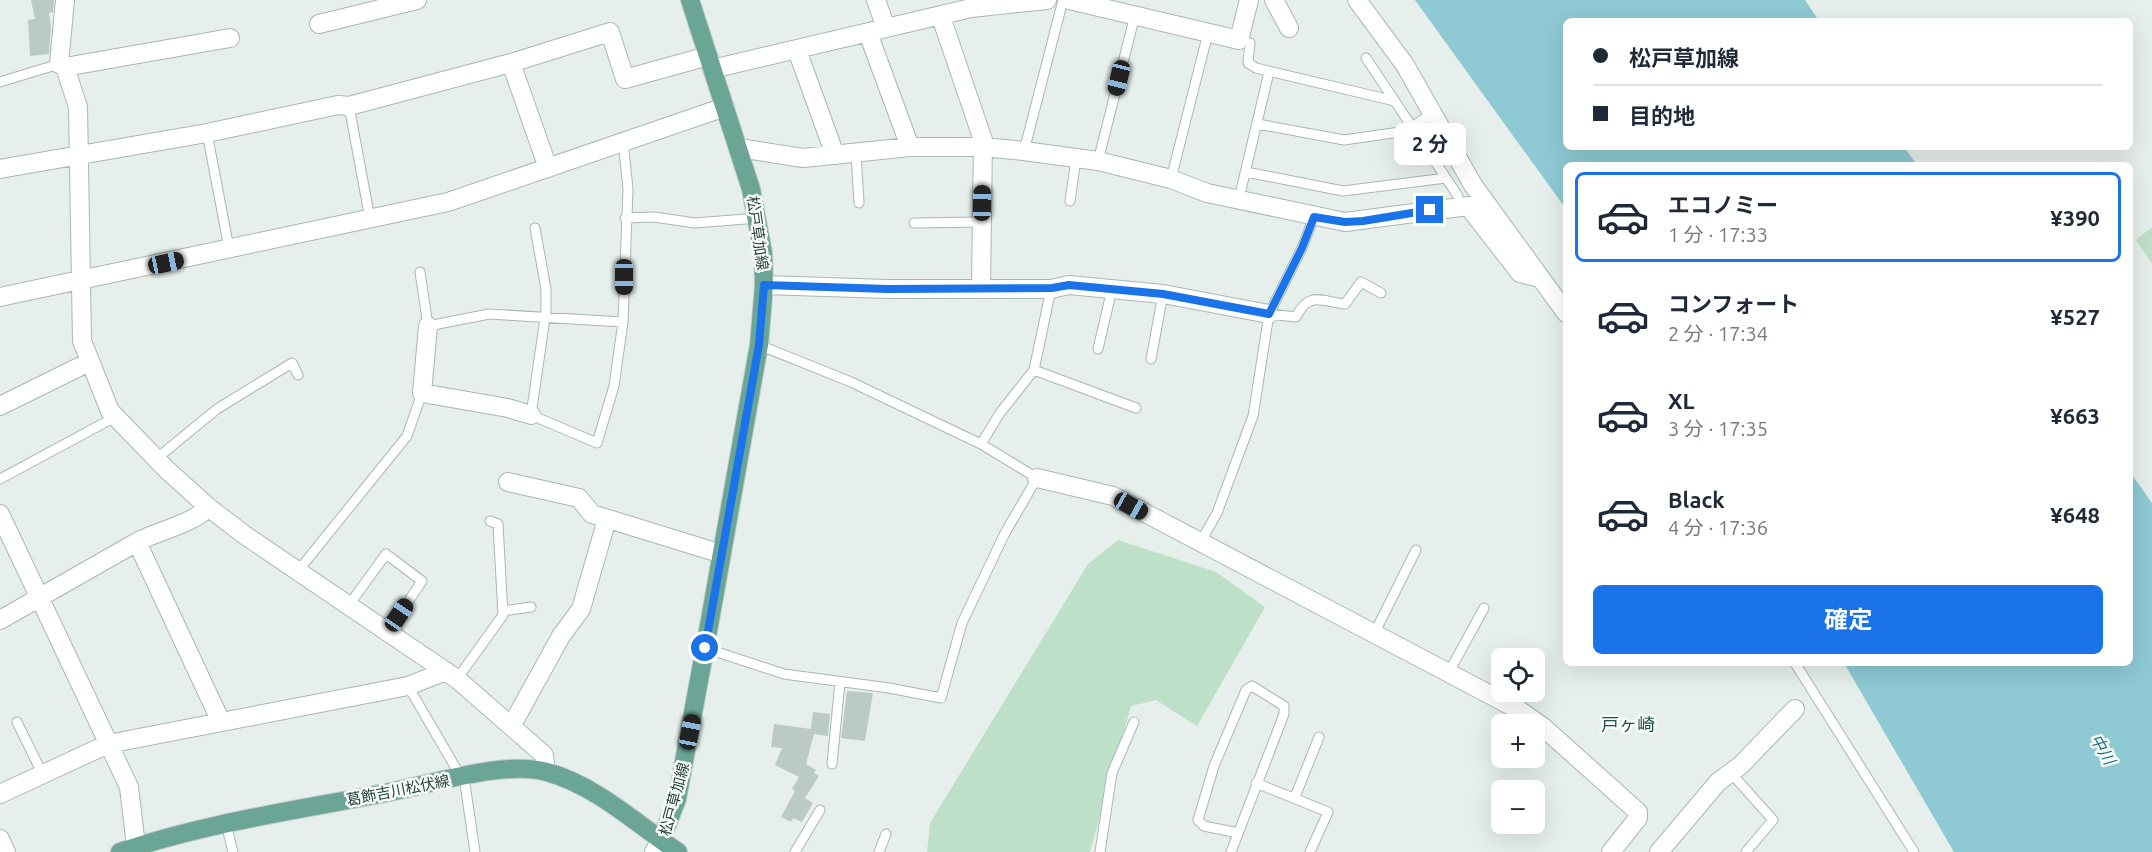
<!DOCTYPE html>
<html lang="ja">
<head>
<meta charset="utf-8">
<style>
  body { margin:0; font-family:Ubuntu,"Noto Sans JP",sans-serif; background:#f6f6f7; color:#1f2937; height:100vh; display:flex; flex-direction:column; font-size:22px; white-space:nowrap }
  * { box-sizing:border-box; margin:0 }
  p { font-size:20px; color:#747a83 }
  .icon { flex:none; width:33px; height:33px; fill:none; stroke:currentColor; stroke-width:2; stroke-linecap:round; stroke-linejoin:round }
  .map { position:relative; flex:1; overflow:hidden }
  .drawer { position:absolute; left:1563px; top:162px; width:570px; height:504px; display:flex; flex-direction:column; background:#fff; border-radius:9px; box-shadow:0 6px 24px #0002 }
  .drawer>* { flex:none }
  .banner { position:absolute; left:1563px; top:18px; width:570px; height:132px; border-radius:9px; box-shadow:0 6px 24px #0002; display:grid; align-content:center; height:132px; padding:0 30px; background:#fff }
  .controls { position:absolute; left:1491px; top:648px; display:grid; gap:12px }
  .controls a { display:grid; place-items:center; width:54px; height:54px; border-radius:9px; background:#fff; box-shadow:0 6px 24px #0002; font-size:30px }
  .end { position:absolute; width:27px; height:27px; margin:-14px; border:8px solid #1a73e8; background:#fff; box-shadow:0 0 0 3px #fff }
  .from { border-radius:50% }
  .bubble { position:absolute; height:42px; border-radius:9px; background:#fff; box-shadow:0 6px 24px #0002; font-size:20px; font-weight:700; line-height:42px; text-align:center }
  .car { position:absolute; width:18px; height:36px; margin:-18px -9px; border-radius:8px; box-shadow:0 0 4px 2px #0007; background:linear-gradient(#222 24%,#8ab4d8 0 40%,#222 0 76%,#8ab4d8 0 86%,#222 0) }
  .banner b { display:flex; align-items:center; gap:21px; height:57px; font-size:22px }
  .banner b+b { border-top:2px solid #e0e1e3 }
  .banner i { width:15px; height:15px; background:#1f2937 }
  ul { padding:10px 0 0; list-style:none }
  li { display:flex; align-items:center; gap:18px; height:90px; margin:0 12px 9px; padding:0 18px; border:3px solid transparent; border-radius:9px }
  li div { flex:1 }
  li b { display:block; font-size:22px }
  li em { font-style:normal; font-weight:700 }
  li.current { border-color:#1a73e8 }
  li>.icon { width:54px; height:54px; stroke-width:1.5 }
  .action { display:flex; gap:12px; margin-top:auto; padding:12px 30px }
  .action a { flex:1; height:69px; border-radius:9px; background:#1a73e8; color:#fff; font-size:24px; font-weight:700; line-height:69px; text-align:center }
  .map>svg:first-child { display:block }
  .green { fill:#bfe0c8 }
  .water { fill:#8ec9d4 }
  .building { fill:#bbcac4 }
  .lines { fill:none; stroke-linecap:round; stroke-linejoin:round }
  .lane-casing { stroke:#a8b8b2; stroke-width:11 }
  .street-casing { stroke:#a8b8b2; stroke-width:20 }
  .secondary-casing { stroke:#a4bbb3; stroke-width:20 }
  .primary-casing { stroke:#c2cac8; stroke-width:20 }
  .lane { stroke:#fff; stroke-width:9 }
  .street { stroke:#fff; stroke-width:18 }
  .secondary { stroke:#fff; stroke-width:18 }
  .primary { stroke:#6aa596; stroke-width:18 }
  .route { stroke:#1a73e8; stroke-width:8 }
  .labels { text-anchor:middle; dominant-baseline:central; stroke-width:5; stroke-linejoin:round; paint-order:stroke }
  .street-label { font-size:15px; fill:#24423a; stroke:#f7fbf9 }
  .water-label { font-size:16px; font-style:italic; fill:#1c6f80; stroke:#f7fbf9 }
  .quarter-label { font-size:18px; fill:#1f5548; stroke:#f7fbf9 }
</style>
</head>
<body>
<div class="map">
<svg width="2152" height="852" viewBox="0 0 2152 852">
  <rect width="100%" height="100%" fill="#e6efeb"/>
  <path class="green" d="M2152,227V264L2136,240Z
    M1118,540L1216,572L1265,607L1197,726L1156,700L1131,706L1090,852H927L930,823L1088,564Z"/>
  <path class="water" d="M1415,0H1805L1819,21H1566V147H1904L1917,165H1566V209Z
    M2130,472L2152,503V852H1954L1844,663H2130Z"/>
  <path class="building" d="M31,0H54L53,12L49,13L51,27L49,54L30,56L28,20L35,19Z
    M847,691L873,693L865,741L841,738Z
    M813,712L830,714L828,736L814,734L806,764L816,770L814,773L819,776L805,798L813,803L802,822L793,818L791,822L781,817L795,791L792,789L799,777L775,765L782,748L771,747L774,724L811,729Z"/>
  <g class="lines">
    <defs>
      <path id="lane" d="M1239,40L1250,43L1248,63L1256,68L1395,101
        M1366,58L1458,196
        M0,82L59,64
        M349,106L370,219
        M1258,124L1344,140L1414,130
        M1412,127L1432,113
        M207,133L229,248
        M1024,151L1063,0
        M856,153L859,203
        M1098,161L1135,15
        M1246,172L1343,191L1446,178
        M1171,179L1208,33
        M1241,190L1269,72
        M1070,201L1076,159
        M625,218L654,217L695,223L758,218
        M914,223L981,222
        M535,228L546,289V311L531,415L597,443L614,386L623,322L628,189L623,141
        M420,272L428,326L489,314L623,322
        M1269,314L1296,317C1309,291 1320,301 1345,304L1361,282L1381,293
        M1098,349L1112,289
        M1151,359L1163,294
        M1034,370L1136,408
        M981,444L1000,413L1034,370L1051,289
        M156,459L217,409L292,363L298,375
        M0,479L115,417
        M1200,543L1217,513L1253,416L1269,314L1302,248L1314,217
        M298,571L407,436L422,393
        M349,605L386,554L422,581L388,632
        M503,611L531,607
        M1374,634L1416,550
        M705,648L784,674L889,688L941,698L962,623L1005,533L1037,478L981,444L851,382L759,345
        M1795,663L1914,852
        M1449,672L1484,608
        M457,679L503,615L498,524L490,521
        M408,686L461,777
        M17,722L42,773
        M832,764L840,682
        M1731,773L1773,820L1746,852
        M464,777L475,852
        M1256,783L1328,812L1310,852
        M1295,797L1319,737
        M226,824L233,852
        M795,852L820,810
        M879,852L886,834
        M1100,852L1112,773L1134,722
        M1231,852L1284,714V706L1252,686L1246,690L1214,766L1198,820L1204,826L1238,833"/>
      <path id="street" d="M65,0L59,64L65,67L78,107L82,341L110,411L166,469L208,507L246,536L457,679L544,755L546,771
        M876,0L886,28
        M1069,0L1239,40L1249,0
        M1274,0L1289,28
        M1357,0L1405,65L1473,185L1566,313
        M941,17L983,140L981,288
        M319,24L417,0
        M868,33L910,147
        M797,50L835,155
        M511,63L548,168
        M65,67L230,38
        M712,69L971,8L1047,0
        M739,148L803,158L910,147H983L1024,151L1098,161L1171,179L1207,193L1345,222L1468,206L1520,273L1540,278
        M0,169L207,133L338,105L349,106L511,63L610,32L625,79L708,56
        M764,285L887,289H1051L1069,285L1163,294L1269,314
        M0,297L448,202L725,107
        M428,326L422,393L508,408L531,415
        M0,406L89,362
        M1037,478L1113,496L1519,710L1543,727L1638,812V818L1611,852
        M508,482L579,498L592,514L722,554
        M0,514L129,787L136,846
        M137,542L221,722
        M0,620L137,542C158,531 195,523 208,507
        M512,725L561,636L581,609L607,519
        M0,794L108,744L408,686L446,671
        M0,839L6,852
        M1659,852L1718,782L1741,765L1795,709"/>
      <path id="secondary" d="M654,852L661,840"/>
      <path id="primary" d="M661,840L677,799L705,648L759,345L764,285L763,253L751,189L690,0
        M120,852C208,822 300,810 390,792C432,784 506,760 547,772C595,785 637,824 678,852"/>
    </defs>
    <use href="#lane" class="lane-casing"/>
    <use href="#street" class="street-casing"/>
    <use href="#secondary" class="secondary-casing"/>
    <use href="#primary" class="primary-casing"/>
    <use href="#lane" class="lane"/>
    <use href="#street" class="street"/>
    <use href="#secondary" class="secondary"/>
    <use href="#primary" class="primary"/>
  </g>
  <g class="lines">
    <path class="route" d="M705,648L759,345L764,285L887,289L1052,288L1069,285L1163,294L1269,314L1302,248L1314,217L1345,222L1363,221L1430,210"/>
  </g>
  <g class="labels">
    <g class="street-label">
      <text transform="translate(758 233) rotate(82)">松戸草加線</text>
      <text transform="translate(398 790) rotate(-11)">葛飾吉川松伏線</text>
      <text transform="translate(674 799) rotate(-75)">松戸草加線</text>
    </g>
    <g class="water-label">
      <text transform="translate(2103 749) rotate(60)">中川</text>
    </g>
    <g class="quarter-label">
      <text x="1628" y="724">戸ヶ崎</text>
    </g>
  </g>
</svg>
<div class="controls">
<a><svg class="icon" aria-label="locate" viewBox="0 0 24 24"><circle cx="12" cy="12" r="6"/><path d="M12 2v4M12 18v4M2 12h4M18 12h4"/></svg></a>
<a>+</a>
<a>−</a>
</div>
<i class="end from" style="left:705px;top:648px"></i>
<i class="end" style="left:1430px;top:210px"></i>
<div class="bubble" style="left:1394px;top:123px;width:72px">2 分</div>
<i class="car" style="left:1119px;top:78px;rotate:194deg"></i>
<i class="car" style="left:982px;top:203px;rotate:1deg"></i>
<i class="car" style="left:166px;top:263px;rotate:78deg"></i>
<i class="car" style="left:624px;top:277px;rotate:180deg"></i>
<i class="car" style="left:1131px;top:506px;rotate:119deg"></i>
<i class="car" style="left:399px;top:615px;rotate:34deg"></i>
<i class="car" style="left:690px;top:732px;rotate:11deg"></i>
<div class="banner">
<b><i class="from"></i>松戸草加線</b>
<b><i></i>目的地</b>
</div>
<section class="drawer">
<ul>
<li class="current"><svg class="icon" aria-label="car" viewBox="0 0 24 24"><path d="M5 17H2v-5l4-1 3-4h7l3 4 3 1v5h-3M9 17h6M6 11h13"/><circle cx="7" cy="17" r="2"/><circle cx="17" cy="17" r="2"/></svg><div><b>エコノミー</b><p>1 分 · 17:33</p></div><em>¥390</em></li>
<li><svg class="icon" aria-label="car" viewBox="0 0 24 24"><path d="M5 17H2v-5l4-1 3-4h7l3 4 3 1v5h-3M9 17h6M6 11h13"/><circle cx="7" cy="17" r="2"/><circle cx="17" cy="17" r="2"/></svg><div><b>コンフォート</b><p>2 分 · 17:34</p></div><em>¥527</em></li>
<li><svg class="icon" aria-label="car" viewBox="0 0 24 24"><path d="M5 17H2v-5l4-1 3-4h7l3 4 3 1v5h-3M9 17h6M6 11h13"/><circle cx="7" cy="17" r="2"/><circle cx="17" cy="17" r="2"/></svg><div><b>XL</b><p>3 分 · 17:35</p></div><em>¥663</em></li>
<li><svg class="icon" aria-label="car" viewBox="0 0 24 24"><path d="M5 17H2v-5l4-1 3-4h7l3 4 3 1v5h-3M9 17h6M6 11h13"/><circle cx="7" cy="17" r="2"/><circle cx="17" cy="17" r="2"/></svg><div><b>Black</b><p>4 分 · 17:36</p></div><em>¥648</em></li>
</ul>
<div class="action"><a>確定</a></div>
</section>
</div>
</body>
</html>
